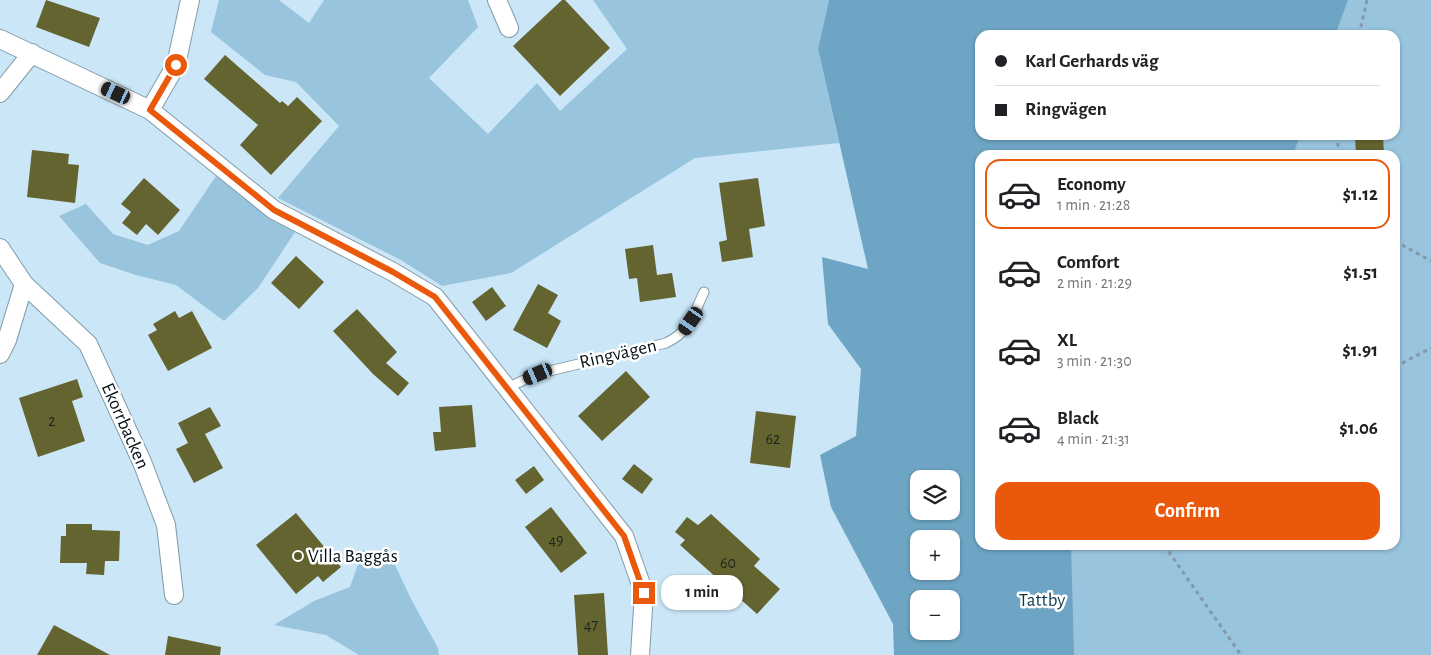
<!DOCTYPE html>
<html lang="en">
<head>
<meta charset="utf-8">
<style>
  body { margin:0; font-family:"Alegreya Sans",sans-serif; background:#f6f6f6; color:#202124; height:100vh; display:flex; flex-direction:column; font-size:19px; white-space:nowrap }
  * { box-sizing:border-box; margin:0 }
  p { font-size:16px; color:#757577 }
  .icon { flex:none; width:28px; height:28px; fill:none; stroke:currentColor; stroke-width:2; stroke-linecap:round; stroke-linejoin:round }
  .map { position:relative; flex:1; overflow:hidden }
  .sheet { position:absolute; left:975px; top:150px; width:425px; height:400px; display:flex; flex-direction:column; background:#fff; border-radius:15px; box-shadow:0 1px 4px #0004 }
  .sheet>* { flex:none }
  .hud { position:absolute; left:975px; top:30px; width:425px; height:110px; border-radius:15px; box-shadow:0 1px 4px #0004; display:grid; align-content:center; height:110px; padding:0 20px; background:#fff }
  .buttons { position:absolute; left:910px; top:470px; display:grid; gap:10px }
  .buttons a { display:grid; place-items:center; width:50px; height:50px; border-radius:10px; background:#fff; box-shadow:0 1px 4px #0004; font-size:25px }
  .end { position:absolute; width:22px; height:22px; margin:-11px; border:6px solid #ea580c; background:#fff; box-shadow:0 0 0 2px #fff }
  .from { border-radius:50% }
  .bubble { position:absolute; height:35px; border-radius:15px; background:#fff; box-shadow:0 1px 4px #0004; font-size:16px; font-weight:700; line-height:35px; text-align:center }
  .car { position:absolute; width:15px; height:30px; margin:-15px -8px; border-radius:6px; box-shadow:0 0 4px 1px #0007; background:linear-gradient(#222 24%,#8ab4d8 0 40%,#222 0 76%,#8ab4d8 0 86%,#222 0) }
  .hud b { display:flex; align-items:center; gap:18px; height:48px; font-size:19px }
  .hud b+b { border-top:1px solid #e0e0e0 }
  .hud i { width:12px; height:12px; background:#202124 }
  ul { padding:9px 0 0; list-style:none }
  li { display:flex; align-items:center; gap:15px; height:70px; margin:0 10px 8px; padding:0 10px; border:2px solid transparent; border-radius:15px }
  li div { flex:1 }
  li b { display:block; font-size:19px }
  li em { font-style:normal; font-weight:700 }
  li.on { border-color:#ea580c }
  li>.icon { width:45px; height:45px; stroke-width:1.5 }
  .action { display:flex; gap:10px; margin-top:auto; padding:10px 20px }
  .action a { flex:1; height:58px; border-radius:15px; background:#ea580c; color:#fff; font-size:20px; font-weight:700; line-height:58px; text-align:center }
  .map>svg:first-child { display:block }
  .green { fill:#98c4de }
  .water { fill:#6ea5c4; fill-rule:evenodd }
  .building { fill:#646430 }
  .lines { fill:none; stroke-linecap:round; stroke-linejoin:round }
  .service-casing { stroke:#819baa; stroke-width:11 }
  .minor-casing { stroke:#819baa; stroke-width:20 }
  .path { stroke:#8499a6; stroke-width:3; stroke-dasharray:4 4; stroke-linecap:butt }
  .service { stroke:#fff; stroke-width:9 }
  .minor { stroke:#fff; stroke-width:18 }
  .route { stroke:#ea580c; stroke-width:6 }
  .poi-dot { fill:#5a5a27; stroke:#fff; stroke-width:2 }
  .labels { text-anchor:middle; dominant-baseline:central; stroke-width:5; stroke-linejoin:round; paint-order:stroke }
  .number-label { font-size:16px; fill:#1e261c }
  .street-label { font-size:19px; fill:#071116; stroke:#fff }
  .poi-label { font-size:19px; fill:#071116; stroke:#fff; text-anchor:start }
  .park-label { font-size:19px; fill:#07374d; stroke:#fff }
</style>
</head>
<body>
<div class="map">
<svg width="1431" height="655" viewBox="0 0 1431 655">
  <rect width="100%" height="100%" fill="#cae6f7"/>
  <path class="green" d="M219,0H279L309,23L324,0H468L478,27L429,78L488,134L537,83L560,111L627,49L593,0H829L818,49L839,143L695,158L511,273L442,286L401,260L278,198L339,126L296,82L265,75L211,32Z
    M1026,0H1431V655H976L980,545H1395V155H1071L1075,135H1395V35H1047Z
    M216,176L272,219L295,232L258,288L224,321L176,285L136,275L100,263L59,216L86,204L113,234L148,245L179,231Z
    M363,550L394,563L411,599L438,648L439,655H359L326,635L274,625L314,601L350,587Z"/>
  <path class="water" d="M829,0H1348L1335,35H980V135H1300L1293,155H980V545H1071L1074,655H894L893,624L831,507L820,455L856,436L861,369L828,324L822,257L868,269L818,49ZM919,479H951V511H919ZM919,539H951V571H919ZM919,599H951V631H919Z"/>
  <path class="building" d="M46,0L100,18L89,47L36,27Z
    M562,0H565L610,48L560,96L513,46Z
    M225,55L280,103L282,101L288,106L297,97L322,121L271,175L240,145L258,125L204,79Z
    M1355,135H1383L1384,155H1356Z
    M32,150L69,154L68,164L79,165L75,203L27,197Z
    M144,178L180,210L158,235L146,224L137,235L122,223L131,212L121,204Z
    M758,178L765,226L749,229L753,257L722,262L719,242L727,240L719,183Z
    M653,245L657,275L672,273L676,297L640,302L637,278L629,279L625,249Z
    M296,256L324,282L299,309L271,283Z
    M538,284L558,295L548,313L561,321L547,348L513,330Z
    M492,287L506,306L486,321L472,302Z
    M357,309L397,352L386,363L409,383L398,396L373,374L333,331Z
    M175,311L179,318L192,311L212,348L168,371L148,335L157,330L153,324Z
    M626,371L650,397L602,441L578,416Z
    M77,379L83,397L72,401L85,441L38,457L19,398Z
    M472,405L476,447L435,451L433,432H441L439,407Z
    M210,407L221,426L205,434L223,468L194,483L176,449L188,443L178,423Z
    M756,411L796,416L790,468L750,463Z
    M634,464L653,479L642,494L622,479Z
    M534,466L544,480L526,494L515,480Z
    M551,507L587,553L561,573L525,527Z
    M296,513L341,567L323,582L318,576L296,594L256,545Z
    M711,514L760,559L754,566L780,589L757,614L680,545L685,540L675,532L687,517L698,525Z
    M66,524H92V530L120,531L119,561H105L104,575L86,574L87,563H60L61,536H66Z
    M604,593L608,655H578L574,595Z
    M54,625L110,655H37Z
    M168,636L221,647L220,655H165Z"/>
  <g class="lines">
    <defs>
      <path id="service" d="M507,388L537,374L666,343C691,331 693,315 704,292"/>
      <path id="minor" d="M497,0L509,28
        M0,39L150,110L274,210L393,272L435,297L624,536L644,593L640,655
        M0,93L32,53
        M150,110L176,65L190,0
        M0,248L24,284L7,340L0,354
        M24,284L88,344L142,462L166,525L174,595"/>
    </defs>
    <use href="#service" class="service-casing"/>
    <use href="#minor" class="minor-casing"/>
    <path class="path" d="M1359,35L1367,0
      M1336,135L1340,155
      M1395,241L1431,261
      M1395,367L1431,348
      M1164,545L1241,655"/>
    <use href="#service" class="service"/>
    <use href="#minor" class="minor"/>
  </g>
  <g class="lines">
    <path class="route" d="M176,65L150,110L274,210L393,272L435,297L624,536L644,593"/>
  </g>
  <circle class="poi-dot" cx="298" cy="556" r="5"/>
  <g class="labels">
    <g class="number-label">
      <text x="52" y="421">2</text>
      <text x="773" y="439">62</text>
      <text x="556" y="540">49</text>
      <text x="728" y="563">60</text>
      <text x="591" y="625">47</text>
    </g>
    <g class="street-label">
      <text transform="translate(618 354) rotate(-13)">Ringvägen</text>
      <text transform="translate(125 426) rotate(66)">Ekorrbacken</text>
    </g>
    <g class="poi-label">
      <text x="308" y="556">Villa Baggås</text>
    </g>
    <g class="park-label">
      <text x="1042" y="600">Tattby</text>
    </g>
  </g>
</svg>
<div class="buttons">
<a><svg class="icon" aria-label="layers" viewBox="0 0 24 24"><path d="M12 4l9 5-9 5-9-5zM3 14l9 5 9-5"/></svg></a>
<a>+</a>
<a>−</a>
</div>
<i class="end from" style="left:176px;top:65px"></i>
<i class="end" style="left:644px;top:593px"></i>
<div class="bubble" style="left:661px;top:575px;width:82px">1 min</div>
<i class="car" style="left:116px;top:93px;rotate:295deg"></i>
<i class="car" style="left:691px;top:321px;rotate:215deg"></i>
<i class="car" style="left:538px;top:374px;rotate:247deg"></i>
<div class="hud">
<b><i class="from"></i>Karl Gerhards väg</b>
<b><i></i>Ringvägen</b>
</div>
<section class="sheet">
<ul>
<li class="on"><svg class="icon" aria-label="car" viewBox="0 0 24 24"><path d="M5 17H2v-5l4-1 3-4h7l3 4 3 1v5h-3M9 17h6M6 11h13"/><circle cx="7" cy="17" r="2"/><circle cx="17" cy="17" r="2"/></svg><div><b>Economy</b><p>1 min · 21:28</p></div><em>$1.12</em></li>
<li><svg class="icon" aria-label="car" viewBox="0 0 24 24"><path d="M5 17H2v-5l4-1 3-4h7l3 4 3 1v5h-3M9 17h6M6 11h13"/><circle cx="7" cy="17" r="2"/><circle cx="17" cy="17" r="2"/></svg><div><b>Comfort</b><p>2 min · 21:29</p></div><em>$1.51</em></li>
<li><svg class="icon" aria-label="car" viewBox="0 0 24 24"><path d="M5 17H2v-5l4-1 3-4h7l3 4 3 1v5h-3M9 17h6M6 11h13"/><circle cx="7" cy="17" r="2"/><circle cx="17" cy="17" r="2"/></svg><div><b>XL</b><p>3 min · 21:30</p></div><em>$1.91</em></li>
<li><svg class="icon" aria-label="car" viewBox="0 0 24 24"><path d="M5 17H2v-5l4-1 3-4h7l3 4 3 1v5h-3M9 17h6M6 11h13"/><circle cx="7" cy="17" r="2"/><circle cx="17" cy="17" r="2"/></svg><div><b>Black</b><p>4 min · 21:31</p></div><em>$1.06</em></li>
</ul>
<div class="action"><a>Confirm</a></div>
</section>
</div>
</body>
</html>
